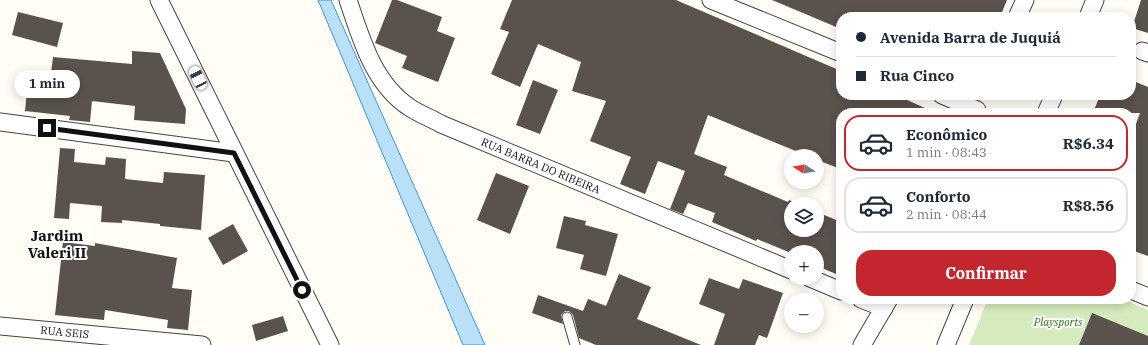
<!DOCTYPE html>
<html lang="pt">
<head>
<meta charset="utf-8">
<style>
  body { margin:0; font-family:"IBM Plex Serif",serif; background:#f2f2f3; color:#1f2937; height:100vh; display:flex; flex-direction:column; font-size:15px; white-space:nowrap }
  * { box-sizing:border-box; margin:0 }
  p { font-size:13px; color:#747a83 }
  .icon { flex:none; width:22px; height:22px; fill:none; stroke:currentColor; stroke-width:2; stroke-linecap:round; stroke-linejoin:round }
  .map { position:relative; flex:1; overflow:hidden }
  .details { position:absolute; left:836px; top:108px; width:300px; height:196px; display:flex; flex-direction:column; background:#fff; border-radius:16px; box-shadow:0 2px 10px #0003 }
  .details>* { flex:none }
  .guide { position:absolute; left:836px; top:12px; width:300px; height:88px; border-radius:16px; box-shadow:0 2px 10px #0003; display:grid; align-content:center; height:88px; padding:0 20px; background:#fff }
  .needle { width:26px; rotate:282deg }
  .fabs { position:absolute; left:784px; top:149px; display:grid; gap:8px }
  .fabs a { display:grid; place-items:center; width:40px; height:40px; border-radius:50%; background:#fff; box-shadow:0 2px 10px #0003; font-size:20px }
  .end { position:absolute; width:18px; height:18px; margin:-9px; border:5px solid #111; background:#fff; box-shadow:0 0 0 2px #fff }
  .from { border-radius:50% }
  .bubble { position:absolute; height:28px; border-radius:14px; background:#fff; box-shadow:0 2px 10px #0003; font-size:13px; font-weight:700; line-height:28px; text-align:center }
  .car { position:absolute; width:12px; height:24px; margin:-12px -6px; border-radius:5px; box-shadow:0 0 3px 1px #0007; background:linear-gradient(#fff 24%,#345 0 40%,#fff 0 76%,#345 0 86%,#fff 0) }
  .guide b { display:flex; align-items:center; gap:14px; height:38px; font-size:15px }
  .guide b+b { border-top:1px solid #e0e1e3 }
  .guide i { width:10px; height:10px; background:#1f2937 }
  ul { padding:7px 0 0; list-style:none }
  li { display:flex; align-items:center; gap:12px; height:56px; margin:0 8px 6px; padding:0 12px; border:2px solid #e0e1e3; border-radius:16px }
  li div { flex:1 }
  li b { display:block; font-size:15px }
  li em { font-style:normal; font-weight:700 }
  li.on { border-color:#c4262e }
  li>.icon { width:36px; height:36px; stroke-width:1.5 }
  .primary-button { display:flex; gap:8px; margin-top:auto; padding:8px 20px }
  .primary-button a { flex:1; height:46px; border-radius:16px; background:#c4262e; color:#fff; font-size:16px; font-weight:700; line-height:46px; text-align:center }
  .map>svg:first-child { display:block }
  .green { fill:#d5ebbd }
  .water { fill:#b9e0f7; stroke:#3f96cf }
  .building { fill:#5a524d }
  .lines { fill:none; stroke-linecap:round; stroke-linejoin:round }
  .lane-casing { stroke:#444; stroke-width:11 }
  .street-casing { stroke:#444; stroke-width:19 }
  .lane { stroke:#fff; stroke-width:9 }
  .street { stroke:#fff; stroke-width:17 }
  .route { stroke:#111; stroke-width:5 }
  .labels { text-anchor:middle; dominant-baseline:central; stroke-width:4; stroke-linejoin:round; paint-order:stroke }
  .street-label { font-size:11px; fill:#111; stroke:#fff }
  .park-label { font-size:11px; font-style:italic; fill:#2f6b1f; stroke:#fff }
  .district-label { font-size:15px; font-weight:bold; fill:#111; stroke:#fff }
</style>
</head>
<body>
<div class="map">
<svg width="1148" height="345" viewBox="0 0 1148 345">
  <rect width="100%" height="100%" fill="#fffdf5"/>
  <path class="green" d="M988,299H1122L1148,310V345H969Z"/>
  <path class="water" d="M318,0H331L485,345H463Z"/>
  <path class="building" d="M392,0H397L442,17L437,31L455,38L438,82L402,68L407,56L375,43Z
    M512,0H676L841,71V95H896L936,113H841V169L817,160V156H808L708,115L694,154L727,167L724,175L788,202L789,200L798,204H791V230H817V212L841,222V276L817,266V252L791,253L757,239L756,241L712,222L715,213L688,203L683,214L670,209L685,171L658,161L645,194L620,184L631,157L590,141L606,101L572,91L581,62L538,44L520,87L491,74L509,32L500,29Z
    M772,0H1007L1000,17H841V29Z
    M1141,0H1148V33L1132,28Z
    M18,12L63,23L57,47L12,35Z
    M132,51L160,53L186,109L185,124L134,120L135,106L92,101L90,122L69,120L70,116L25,111L29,70L51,73L53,57L132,64Z
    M533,80L558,90L540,134L516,125Z
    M1131,80L1148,87V256L1131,250V138L1140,113H1093L1100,95H1131Z
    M60,148L75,149L74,162L105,165L106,157L126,159L125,179L163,183L164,172L205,175L201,230L160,226V224L122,220V223L101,222L102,206L70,203L69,219L54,218Z
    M496,173L529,186L510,234L477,220Z
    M564,216L586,221L585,225L618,234L606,276L580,269L584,255L556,248Z
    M233,224L248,251L223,265L208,238Z
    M63,242L95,246V243L177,258L172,288L192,290L188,330L167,328L168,320L105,310L104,320L55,315Z
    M619,274L651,287L637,319L701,345H596L579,338L573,315L569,311H565L561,315L563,324L532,313L538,295L583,311L588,299L606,306Z
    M709,278L739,289L743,279L783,293L767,338L759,335L755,345H714L725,314L699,304Z
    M1092,313L1148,336V345H1079Z
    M283,316L288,331L256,341L252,325Z"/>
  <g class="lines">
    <defs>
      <path id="lane" d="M567,317L575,345"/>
      <g id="street">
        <path d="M159,0L330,345"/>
        <path id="s1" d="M348,0C361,38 373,83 409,107C419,114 431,118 441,124L791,270"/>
        <path d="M711,0L841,53"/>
        <path d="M1017,17L1025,0"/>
        <path d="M1088,17L1095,0"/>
        <path d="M1142,51L1148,53"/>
        <path d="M942,95L977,110"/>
        <path d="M1046,113L1054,95"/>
        <path d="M0,122L234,153"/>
        <path d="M810,278L841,291"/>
        <path d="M1131,290L1148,297"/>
        <path d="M861,299L884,308"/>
        <path id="s2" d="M0,326L202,345"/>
        <path d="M862,345L889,299"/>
        <path d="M946,345L965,299"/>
      </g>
    </defs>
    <use href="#lane" class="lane-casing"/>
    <use href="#street" class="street-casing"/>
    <use href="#lane" class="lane"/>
    <use href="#street" class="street"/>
  </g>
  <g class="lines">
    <path class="route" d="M47,128L234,153L302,290"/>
  </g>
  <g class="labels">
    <g class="street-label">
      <text stroke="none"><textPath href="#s1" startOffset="270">RUA BARRA DO RIBEIRA</textPath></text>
      <text stroke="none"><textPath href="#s2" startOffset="65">RUA SEIS</textPath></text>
    </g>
    <g class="park-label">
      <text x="1058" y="322">Playsports</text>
    </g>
    <g class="district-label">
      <text x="57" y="235">Jardim<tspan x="57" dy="17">Valeri II</tspan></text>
    </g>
  </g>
</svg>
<div class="fabs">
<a><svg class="needle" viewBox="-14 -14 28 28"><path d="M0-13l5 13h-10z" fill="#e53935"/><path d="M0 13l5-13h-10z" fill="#747a83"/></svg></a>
<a><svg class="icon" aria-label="layers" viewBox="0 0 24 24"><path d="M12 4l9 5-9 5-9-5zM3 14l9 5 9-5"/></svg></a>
<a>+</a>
<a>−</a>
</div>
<i class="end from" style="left:302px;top:290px"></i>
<i class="end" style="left:47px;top:128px"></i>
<div class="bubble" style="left:14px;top:70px;width:66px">1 min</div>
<i class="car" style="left:198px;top:78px;rotate:333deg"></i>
<div class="guide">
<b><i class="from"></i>Avenida Barra de Juquiá</b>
<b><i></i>Rua Cinco</b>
</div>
<section class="details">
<ul>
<li class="on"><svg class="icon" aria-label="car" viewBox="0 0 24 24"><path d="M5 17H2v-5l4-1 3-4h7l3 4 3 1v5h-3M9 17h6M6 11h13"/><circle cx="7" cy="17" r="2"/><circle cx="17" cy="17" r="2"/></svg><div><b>Econômico</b><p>1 min · 08:43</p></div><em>R$6.34</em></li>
<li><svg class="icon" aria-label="car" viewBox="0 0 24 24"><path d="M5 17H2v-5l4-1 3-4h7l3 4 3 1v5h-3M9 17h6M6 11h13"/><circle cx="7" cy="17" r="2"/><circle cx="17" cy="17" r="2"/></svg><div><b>Conforto</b><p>2 min · 08:44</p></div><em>R$8.56</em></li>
</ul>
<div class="primary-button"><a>Confirmar</a></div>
</section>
</div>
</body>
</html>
